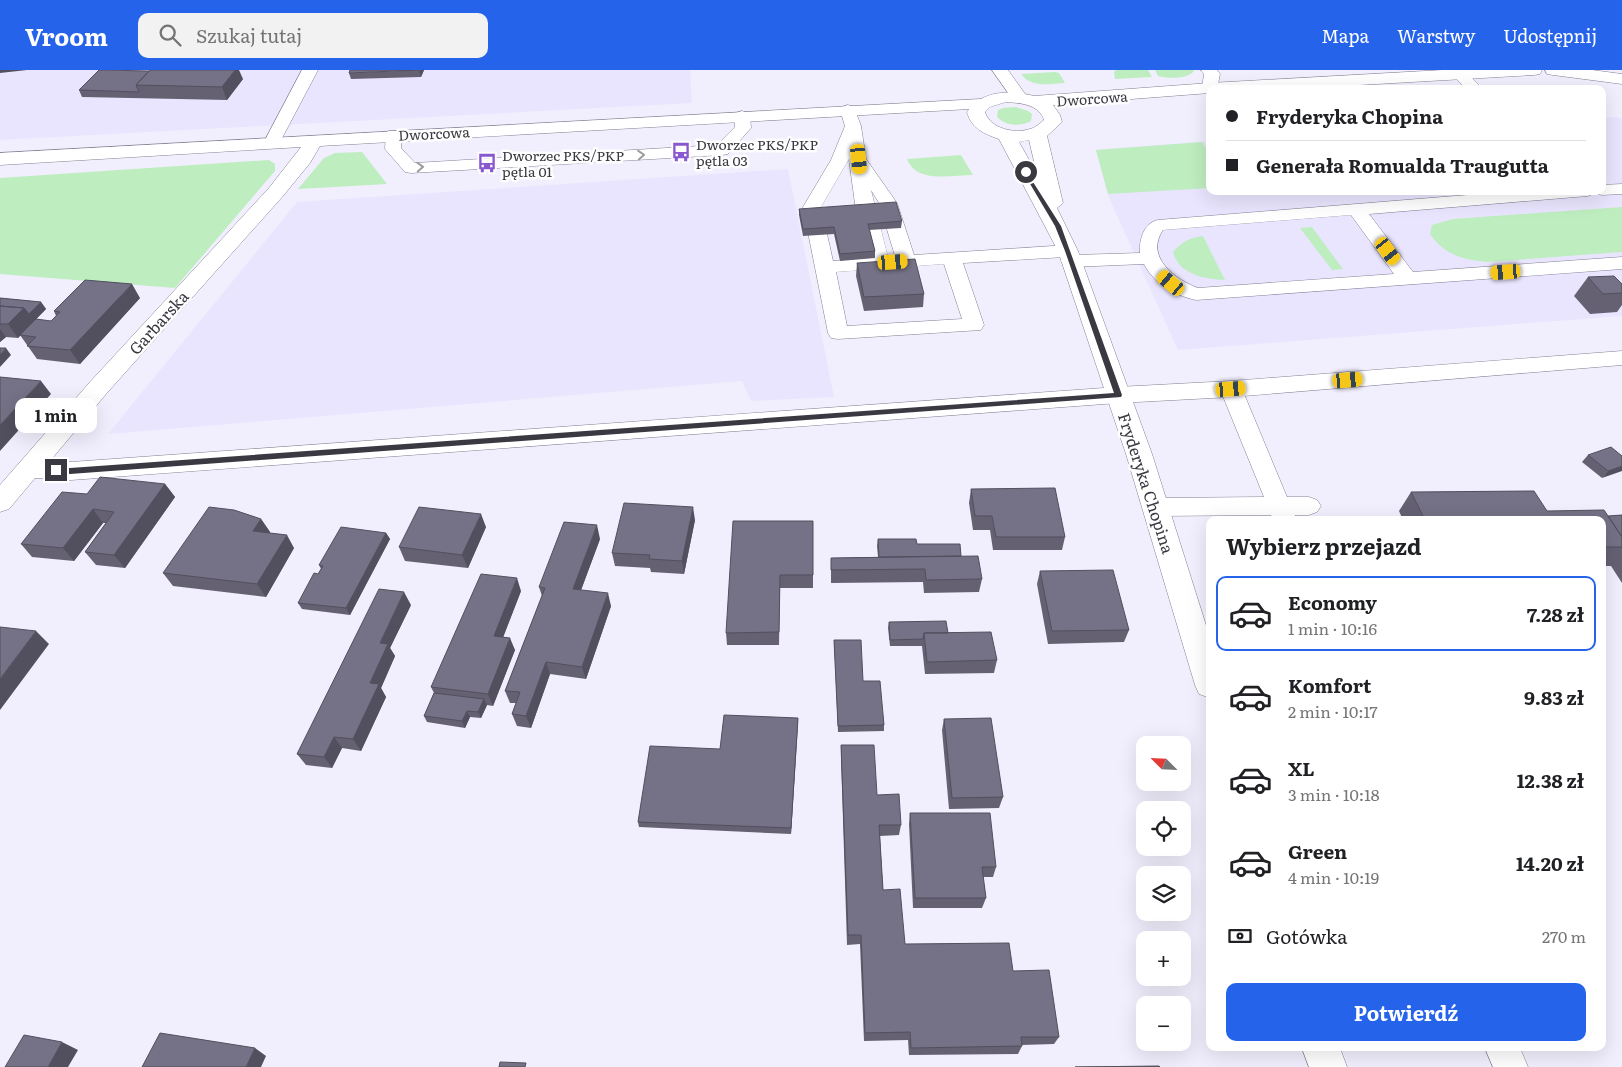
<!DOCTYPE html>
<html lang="pl">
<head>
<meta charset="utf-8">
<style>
  body { margin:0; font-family:Literata,serif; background:#f2f2f2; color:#202124; height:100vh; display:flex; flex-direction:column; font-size:19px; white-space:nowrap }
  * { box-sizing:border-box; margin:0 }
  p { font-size:16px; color:#757577 }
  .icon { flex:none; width:28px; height:28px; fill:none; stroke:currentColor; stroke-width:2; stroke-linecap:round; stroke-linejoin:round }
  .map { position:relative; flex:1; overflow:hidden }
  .details { position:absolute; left:1206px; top:446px; width:400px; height:535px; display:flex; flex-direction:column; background:#fff; border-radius:10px; box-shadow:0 5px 20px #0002 }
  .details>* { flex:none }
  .banner { position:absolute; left:1206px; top:15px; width:400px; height:110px; border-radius:10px; box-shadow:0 5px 20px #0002; display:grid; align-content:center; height:110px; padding:0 20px; background:#fff }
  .needle { width:32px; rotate:294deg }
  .controls { position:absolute; left:1136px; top:666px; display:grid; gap:10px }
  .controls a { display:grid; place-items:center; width:55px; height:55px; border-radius:10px; background:#fff; box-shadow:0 5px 20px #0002; font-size:25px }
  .end { position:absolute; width:22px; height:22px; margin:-11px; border:6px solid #3a3942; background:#fff; box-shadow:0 0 0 2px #fff }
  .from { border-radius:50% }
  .bubble { position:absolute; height:35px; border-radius:10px; background:#fff; box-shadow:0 5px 20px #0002; font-size:16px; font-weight:700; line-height:35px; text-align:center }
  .car { position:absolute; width:15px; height:30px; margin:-15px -8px; border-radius:6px; box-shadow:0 0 4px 1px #0007; background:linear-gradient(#f5c518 24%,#345 0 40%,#f5c518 0 76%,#345 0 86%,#f5c518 0) }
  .banner b { display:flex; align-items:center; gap:18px; height:48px; font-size:19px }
  .banner b+b { border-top:1px solid #e0e0e0 }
  .banner i { width:12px; height:12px; background:#202124 }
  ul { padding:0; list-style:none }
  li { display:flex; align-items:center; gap:15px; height:75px; margin:0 10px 8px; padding:0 10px; border:2px solid transparent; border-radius:10px }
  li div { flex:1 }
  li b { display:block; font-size:19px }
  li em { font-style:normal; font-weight:700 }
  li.current { border-color:#2563eb }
  li>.icon { width:45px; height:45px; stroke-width:1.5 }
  h2 { padding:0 20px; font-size:22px; line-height:60px }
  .pay { display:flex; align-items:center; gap:12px; height:55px; padding:0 20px; font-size:19px }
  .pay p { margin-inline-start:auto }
  .cta { display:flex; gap:10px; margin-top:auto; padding:10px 20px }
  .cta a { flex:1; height:58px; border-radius:10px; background:#2563eb; color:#fff; font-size:20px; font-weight:700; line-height:58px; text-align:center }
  header { display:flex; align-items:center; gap:30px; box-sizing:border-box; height:70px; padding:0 25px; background:#2563eb; color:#fff }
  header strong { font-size:24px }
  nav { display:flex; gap:28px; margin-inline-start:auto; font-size:18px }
  .search { width:350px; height:45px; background:#f2f2f2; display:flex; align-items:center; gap:12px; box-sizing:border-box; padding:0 18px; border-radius:10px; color:#757577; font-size:19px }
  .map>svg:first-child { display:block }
  .built { fill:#e9e5fe }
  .green { fill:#beedbf }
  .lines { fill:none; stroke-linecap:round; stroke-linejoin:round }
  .lane-casing { stroke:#827e93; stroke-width:1 }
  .street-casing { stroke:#827e93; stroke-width:1 }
  .secondary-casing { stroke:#827e93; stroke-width:1 }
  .lane { fill:#fff; fill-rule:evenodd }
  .street { fill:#fff; fill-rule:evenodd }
  .secondary { fill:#fff; fill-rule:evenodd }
  .wall { fill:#656173 }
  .shaded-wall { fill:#524f5e }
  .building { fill:#757186; stroke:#524f5e }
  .oneway { stroke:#9c9ca0 }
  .route { fill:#3a3942 }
  .labels { text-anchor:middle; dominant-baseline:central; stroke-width:5; stroke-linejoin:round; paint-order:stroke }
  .far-street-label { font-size:14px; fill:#3a3942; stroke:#fefefe }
  .far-poi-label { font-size:14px; fill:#3a3942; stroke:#fefefe; text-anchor:start }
  .street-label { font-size:16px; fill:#3a3942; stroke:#fefefe }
</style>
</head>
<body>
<header>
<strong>Vroom</strong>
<div class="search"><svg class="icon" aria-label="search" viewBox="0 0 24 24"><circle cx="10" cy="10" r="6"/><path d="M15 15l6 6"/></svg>Szukaj tutaj</div>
<nav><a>Mapa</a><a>Warstwy</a><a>Udostępnij</a></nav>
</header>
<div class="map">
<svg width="1622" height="997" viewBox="0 0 1622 997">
  <rect width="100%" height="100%" fill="#f1effd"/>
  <path class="built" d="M0,0H690L692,33L0,70Z
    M1617,47L1622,49V246L1178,280L1109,128L1096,80L1210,71V121H1602L1603,48Z
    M788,99L834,327L751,331L742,311L108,364L297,132Z"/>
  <path class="green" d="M1116,0H1148L1152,7L1115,9L1114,2Z
    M1155,0H1193L1194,1C1188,9 1168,9 1158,6Z
    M1055,2L1059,3L1065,13C1050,14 1031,18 1021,4Z
    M1016,37L1028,41L1032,44L1031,51C1020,57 1006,56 997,47L998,40L1003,38Z
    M1202,72L1210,85V118L1108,124L1096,80Z
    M362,82L387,114L298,119L324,88L335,83Z
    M961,85L973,105C951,105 917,114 907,89Z
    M269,90L275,94V101L175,218L0,204V108Z
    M1622,137V182L1488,192C1464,190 1444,185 1430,164L1432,155L1453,149Z
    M1312,157L1343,199L1332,200L1300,158Z
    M1203,166L1225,210C1205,209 1179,205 1173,182C1182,171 1190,168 1203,166Z"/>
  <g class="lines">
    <defs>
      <path id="lane" d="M302,0H318L280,72L278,76H266L264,72Z
        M992,0H1008L1028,28L1026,31H1014Z
        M1201,0H1217L1220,4L1217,19H1210V23L1204,21L1202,18L1204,4Z
        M1458,0L1465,1L1483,19H1466L1452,4Z
        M848,35L854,37L861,56L866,89L897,133L914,185L1068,175L1075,177L1077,181L1074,185L1140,183C1139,169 1144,153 1158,150L1517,121H1602V115L1622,114V124L1602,125L1595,123L1588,126L1369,144L1413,202L1622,187V199L1196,230C1174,225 1154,214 1144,194L1071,197L1064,195L1061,191L1065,187L963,193L984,255L981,260L838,269L831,268L828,263L803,137L831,90L845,56L840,40L842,37ZM849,89L855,134L869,188L833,191L821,137ZM871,120L879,133L895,186L888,187ZM1351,145L1394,204L1198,218C1176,210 1144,187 1163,160ZM944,194L962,249L847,256L836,202Z
        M742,41L748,43L750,46L751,58L728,84L722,85L411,103L405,102L385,79L386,65L388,61H400L402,65L401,78L415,93L717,75L735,57L734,46L736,43Z
        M1231,312L1239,314L1242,319L1287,427H1309L1317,430L1321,436L1317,442L1309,445H1295L1297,450H1273L1271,445L1156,446L1148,443L1144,437L1148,431L1156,428L1264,427L1220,319L1223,314Z
        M1485,978H1520L1528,997H1493Z"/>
      <path id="street" d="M1545,0H1592L1622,4V14L1553,5L1547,4Z
        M981,29L987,30L990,34L987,38L320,76L310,93L283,126L106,324L50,391L71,392L1118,317L1231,311L1622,281V295L1231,327L1118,333L71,410L35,408L9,439L0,442V415L90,312L269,118L301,77L0,95V83Z"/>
      <path id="secondary" d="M1443,0H1542L1540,4L1534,5L1289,19H1210V23L1053,35L1060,45L1062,52L1047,66L1063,133L1057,138L1078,181L1152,384L1210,568V628L1199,624L1195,615L1126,384L1058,181L999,69C984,64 971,58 967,42C982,20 1010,20 1034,26L1210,13ZM1006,32C1020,33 1039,34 1044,50C1039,54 1035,58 1030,59C1015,64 990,59 985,42L990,37ZM1029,70L1037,104L1019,72Z
        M1302,978H1340L1347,997H1309Z"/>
    </defs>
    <use href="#lane" class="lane-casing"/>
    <use href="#street" class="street-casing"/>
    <use href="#secondary" class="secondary-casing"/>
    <use href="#lane" class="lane"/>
    <use href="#street" class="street"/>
    <use href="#secondary" class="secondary"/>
  </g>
  <path class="wall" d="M99,0L243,9L227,30L82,27L79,20Z
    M424,0L421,7L351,9L349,3Z
    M799,139L902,151L901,158L869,160L875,181V188L840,191L834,164L803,166L799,145Z
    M857,193L924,224L923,237L864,241L856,206Z
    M1588,207L1622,214V235L1617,242L1590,244L1574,226Z
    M0,228L41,232L46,239L18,268L6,267L0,272Z
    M140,228L80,294L37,289L20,265L51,251L56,246L54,241Z
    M1588,385L1622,386L1602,408L1582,392Z
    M165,414L175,427L125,498L96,495L85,482L106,453H103L74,491L32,487L21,474L87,424Z
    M971,419L1065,467L1062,480H993L990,460H973L969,433Z
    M1411,422L1547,441L1608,446L1622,445V513L1611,496H1602V450H1403L1399,441Z
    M261,449L270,462L269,463L294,478L266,527L173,516L163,503Z
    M695,450L684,504L651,502L650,498L615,496L612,483Z
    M813,451V518H780L779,575H727L726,563Z
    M486,457L468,498L405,491L399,477Z
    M386,463L390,469L350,545L302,539L298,533L318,504L321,499L319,495Z
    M600,469L581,520L611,536L586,609L550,604L531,658L517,656L512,644L516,633H510L505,621L542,526L539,517Z
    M878,469L917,474L961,486L982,509L979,522L924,523L923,512L831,513V488L878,487L877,476Z
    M1040,501L1129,560L1124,572L1048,574L1037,514Z
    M521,521L503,567L515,580L493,636L487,635L481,648L470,647L465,658L427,652L424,646L434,623L431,617Z
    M411,535L390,578L395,586L381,618L386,627L361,681L342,678L332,698L306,695L297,684Z
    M889,552L948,563L997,590L994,603L925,604L922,576H890L888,558Z
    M834,570L863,611L884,655V661L838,662Z
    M798,648L791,764L639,757L638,752L720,679Z
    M944,649L1003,727L999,738L949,739L942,660Z
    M841,675L877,725L901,755L899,765L880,766L883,820L905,874L1013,901L1059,967L1054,974L1022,975V976L1018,984L909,985L908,970L864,971L860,874L847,875L841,687Z
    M910,743L996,797L993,807H983L986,828L982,838H913L909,754Z"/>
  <path class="shaded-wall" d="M0,0H27L0,3Z
    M235,0H239L243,9L227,30L222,17Z
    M419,0H424L421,7Z
    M132,214L140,228L80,294L70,280Z
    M41,232L46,239L34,251L29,244Z
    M24,238L34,251L18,268L8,254Z
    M0,259L6,267L0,272Z
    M6,278L11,285L0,297V285Z
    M41,311L51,324L0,381V355Z
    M1622,396V401L1602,408L1608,401Z
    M165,414L175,427L125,498L114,485Z
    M693,437L695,450L684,504L682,491Z
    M93,439L103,453L74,491L63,478Z
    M481,444L486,457L468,498L462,485Z
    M261,449L270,462L262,475L253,461Z
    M597,455L600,469L577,531L573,519Z
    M386,463L390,469L350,545L346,538Z
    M287,465L294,478L266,527L257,514Z
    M517,508L521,521L499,578L494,566Z
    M404,522L411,535L390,578L395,586L381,618L386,627L361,681L353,669L370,613L380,573Z
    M608,523L611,536L586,609L582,597Z
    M36,561L49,574L0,640V609Z
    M510,568L515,580L493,636L488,624Z
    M546,592L550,604L531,658L526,646Z
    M484,629L487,635L481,648L478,642Z
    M467,641L470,647L465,658L462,651Z
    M798,648V654L791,764V758Z
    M334,667L342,678L332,698L324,687Z
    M62,972L78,980L68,997H48Z
    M255,978L266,986L261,997H246Z"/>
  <path class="building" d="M99,0H104L149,1L136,15L139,22L79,20Z
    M150,0H235L222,17L136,15Z
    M350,0H419L349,3Z
    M896,132L902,151L868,154L875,181L840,184L834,157L803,159L799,139Z
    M915,189L924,224L864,227L857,193Z
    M1614,206L1622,214V223L1603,224L1588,207Z
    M85,210L132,214L70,280L27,276L36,267L20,265L36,249L51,251L60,242L54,241Z
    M0,228L41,232L29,244L24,238L0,236Z
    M0,236L24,238L8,254H0Z
    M0,278H6L0,285Z
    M0,307L41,311L0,355Z
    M1611,377L1622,386V396L1608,401L1588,385Z
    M100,407L165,414L114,485L85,482L114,442L93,439L63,478L21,474L62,422L87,424Z
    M1055,418L1065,467H996L992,446H975L971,419Z
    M1534,421L1547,441L1604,440L1622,467V477H1602V450H1425L1411,422Z
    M624,433L693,437L682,491L649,489L650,485L612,483Z
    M209,437L234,440L261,449L253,461L287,465L257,514L163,503Z
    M419,437L481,444L462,485L399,477Z
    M1622,445V467L1608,446Z
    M733,451H813V505H780L779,562L726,563Z
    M564,452L597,455L573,519L608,523L582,597L546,592L526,646L512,644L520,622L505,621L545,518L539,517Z
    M341,457L386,463L346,538L298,533L314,503L318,504L323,496L319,495Z
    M878,469H916L917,474H960L961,486L879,487Z
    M978,486L982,509L926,510L925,499L831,500V488Z
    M1113,500L1129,560L1052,561L1040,501Z
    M481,504L517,508L494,566L510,568L488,624L431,617Z
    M379,519L404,522L380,573L388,574L370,613L379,614L353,669L334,667L324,687L297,684Z
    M946,551L948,563H924L923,569L890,570L889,552Z
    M0,557L36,561L0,609Z
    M991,562L997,590L927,592L924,563Z
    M834,570H861L863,611H880L884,655L838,656Z
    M434,623L484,629L478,642L467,641L462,651L424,646Z
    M724,645L798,648L791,758L638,752L650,676L720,679Z
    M991,648L1003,727L952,728L944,649Z
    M841,675H874L877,725L899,724L901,755H879L883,820L900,819L905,874L1009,873L1013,901L1049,900L1059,967H1021L1022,976L911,978L910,962L865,963L861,865H848Z
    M910,743H990L996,797H982L986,828H915Z
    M160,963L255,978L246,997H142Z
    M24,965L62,972L48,997H5Z
    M500,992L526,993L525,997H499Z
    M1159,996L1160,997H1075Z"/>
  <defs><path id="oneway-chevron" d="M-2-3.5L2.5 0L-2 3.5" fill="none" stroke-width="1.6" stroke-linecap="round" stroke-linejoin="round" transform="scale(1.25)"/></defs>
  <g class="oneway">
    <use href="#oneway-chevron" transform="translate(641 85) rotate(-4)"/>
    <use href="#oneway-chevron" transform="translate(420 97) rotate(-3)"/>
  </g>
  <path class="route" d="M1026,101L1061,156L1122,325L1121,327L70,404L56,403L53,400L56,398H70L1114,323L1065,181L1055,156L1023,102Z"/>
  <defs>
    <symbol id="bus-bare" viewBox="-9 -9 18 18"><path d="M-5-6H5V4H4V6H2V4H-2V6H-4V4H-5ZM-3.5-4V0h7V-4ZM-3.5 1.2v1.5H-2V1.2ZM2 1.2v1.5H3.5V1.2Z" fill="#8958d1" stroke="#fefefe" stroke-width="2.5" paint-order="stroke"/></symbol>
  </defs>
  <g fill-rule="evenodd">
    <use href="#bus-bare" x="667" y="68" width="28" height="28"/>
    <use href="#bus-bare" x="473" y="79" width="28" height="28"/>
  </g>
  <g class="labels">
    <g class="far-street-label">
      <text transform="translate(1092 28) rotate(-4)">Dworcowa</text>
      <text transform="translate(434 63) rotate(-3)">Dworcowa</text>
    </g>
    <g class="far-poi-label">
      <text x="696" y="74">Dworzec PKS/PKP<tspan x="696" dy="16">pętla 03</tspan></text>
      <text x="502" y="85">Dworzec PKS/PKP<tspan x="502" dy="16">pętla 01</tspan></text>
    </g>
    <g class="street-label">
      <text transform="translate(158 252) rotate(-48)">Garbarska</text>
      <text transform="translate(1147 413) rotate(72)">Fryderyka Chopina</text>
    </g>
  </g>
</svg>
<div class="controls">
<a><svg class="needle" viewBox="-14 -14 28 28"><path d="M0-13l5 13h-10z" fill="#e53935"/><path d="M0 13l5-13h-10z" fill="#757577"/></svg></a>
<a><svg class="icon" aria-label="locate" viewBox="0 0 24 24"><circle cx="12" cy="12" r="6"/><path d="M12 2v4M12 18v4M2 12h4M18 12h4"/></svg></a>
<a><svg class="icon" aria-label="layers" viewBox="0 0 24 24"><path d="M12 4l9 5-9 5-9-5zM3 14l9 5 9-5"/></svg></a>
<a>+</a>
<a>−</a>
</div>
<i class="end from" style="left:1026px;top:102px"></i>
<i class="end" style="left:56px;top:400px"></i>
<div class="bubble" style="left:15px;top:328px;width:82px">1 min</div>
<i class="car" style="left:859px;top:89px;rotate:174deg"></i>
<i class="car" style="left:1388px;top:181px;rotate:143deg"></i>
<i class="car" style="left:893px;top:192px;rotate:86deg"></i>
<i class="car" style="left:1506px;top:202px;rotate:266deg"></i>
<i class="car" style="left:1171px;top:213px;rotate:310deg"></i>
<i class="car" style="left:1348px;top:310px;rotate:85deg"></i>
<i class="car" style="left:1231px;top:319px;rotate:86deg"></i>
<div class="banner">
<b><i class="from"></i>Fryderyka Chopina</b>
<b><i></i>Generała Romualda Traugutta</b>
</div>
<section class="details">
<h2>Wybierz przejazd</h2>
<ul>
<li class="current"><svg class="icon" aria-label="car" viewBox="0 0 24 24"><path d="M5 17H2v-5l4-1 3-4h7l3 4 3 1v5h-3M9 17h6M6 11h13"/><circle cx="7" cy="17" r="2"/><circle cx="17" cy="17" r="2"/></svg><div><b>Economy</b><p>1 min · 10:16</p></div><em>7.28 zł</em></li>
<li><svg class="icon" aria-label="car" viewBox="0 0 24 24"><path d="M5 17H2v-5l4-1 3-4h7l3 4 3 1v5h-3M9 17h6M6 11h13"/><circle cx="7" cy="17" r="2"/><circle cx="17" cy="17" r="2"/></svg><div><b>Komfort</b><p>2 min · 10:17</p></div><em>9.83 zł</em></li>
<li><svg class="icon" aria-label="car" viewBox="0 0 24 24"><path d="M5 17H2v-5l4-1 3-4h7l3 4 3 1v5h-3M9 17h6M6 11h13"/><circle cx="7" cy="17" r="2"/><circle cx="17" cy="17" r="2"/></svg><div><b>XL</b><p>3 min · 10:18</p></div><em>12.38 zł</em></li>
<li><svg class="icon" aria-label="car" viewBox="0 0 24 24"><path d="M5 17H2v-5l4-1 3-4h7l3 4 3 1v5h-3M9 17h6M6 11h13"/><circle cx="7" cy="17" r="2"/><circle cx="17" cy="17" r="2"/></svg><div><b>Green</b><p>4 min · 10:19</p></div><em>14.20 zł</em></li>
</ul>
<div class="pay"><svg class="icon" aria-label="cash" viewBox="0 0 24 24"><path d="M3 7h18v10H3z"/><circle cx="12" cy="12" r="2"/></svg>Gotówka<p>270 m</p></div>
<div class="cta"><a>Potwierdź</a></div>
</section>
</div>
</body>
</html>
